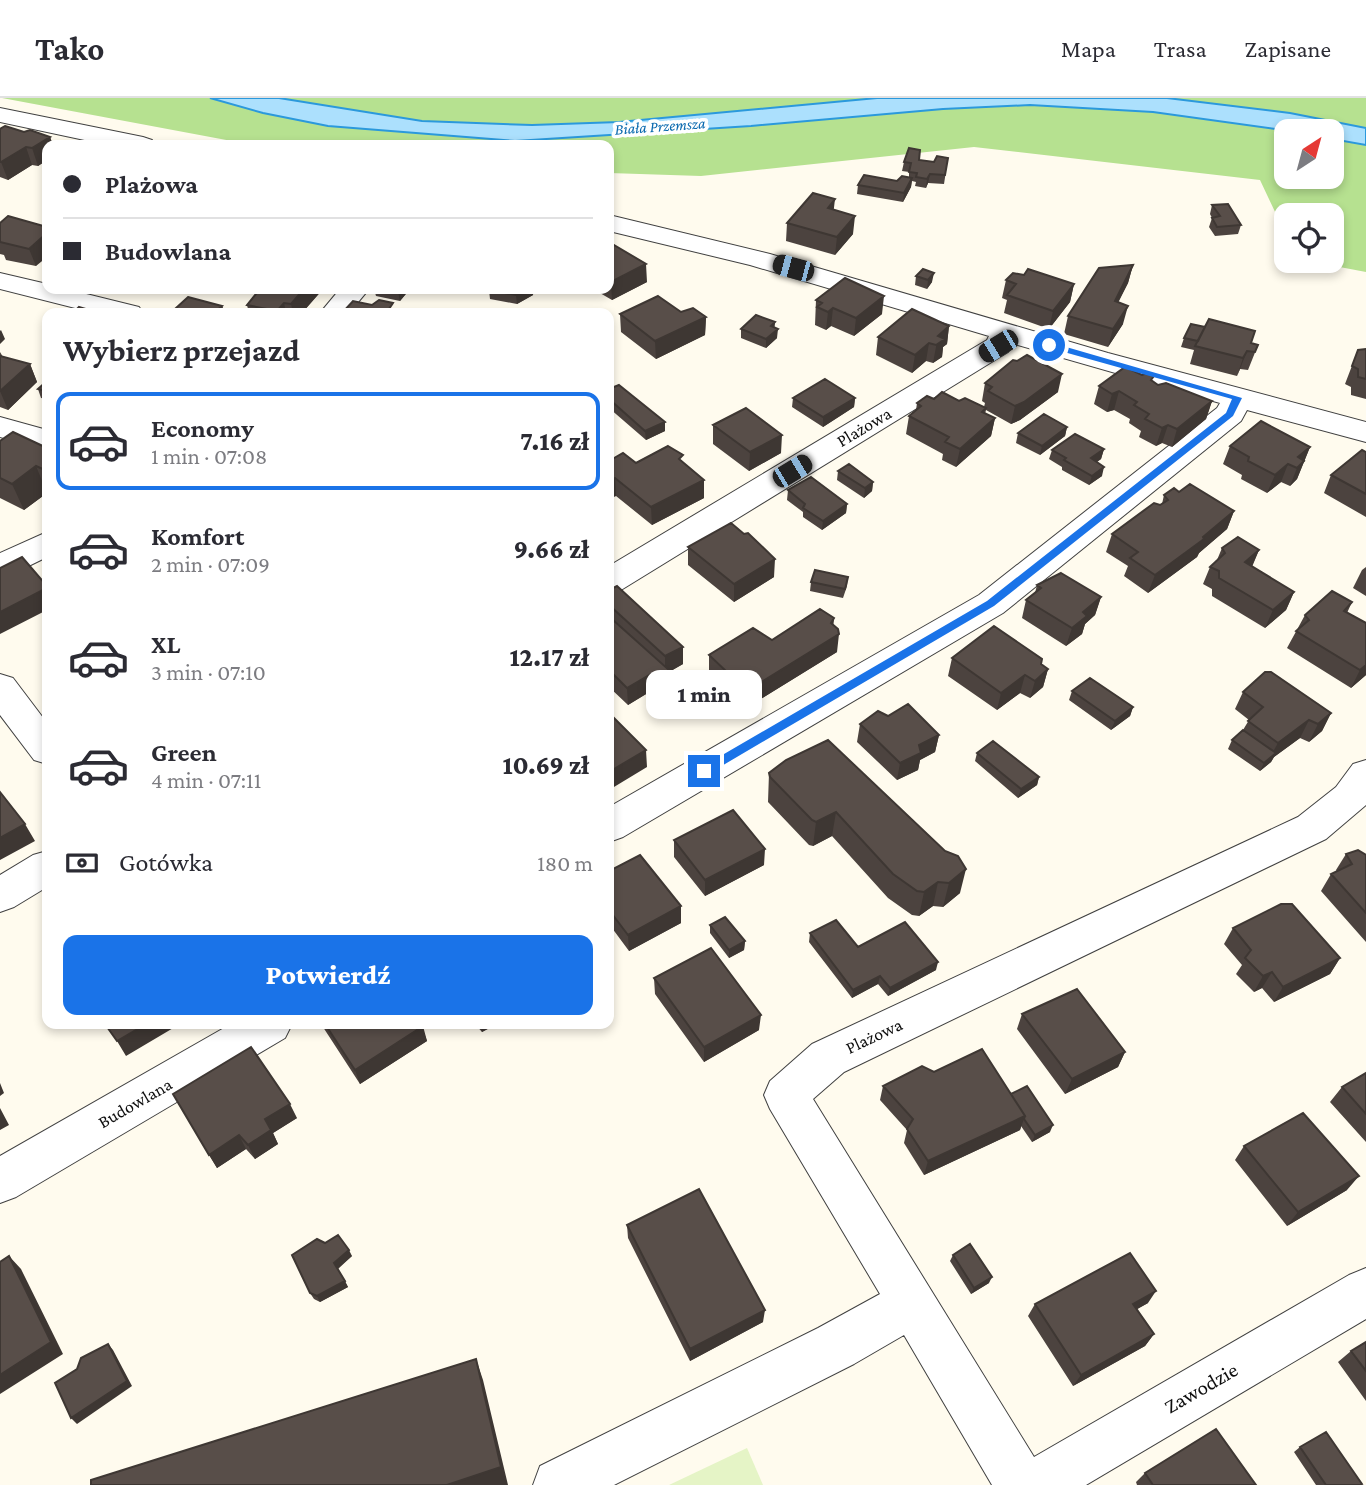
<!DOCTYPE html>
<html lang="pl">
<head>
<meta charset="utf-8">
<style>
  body { margin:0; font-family:"Crimson Pro",serif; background:#f7f7f7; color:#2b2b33; height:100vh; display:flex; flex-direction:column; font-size:26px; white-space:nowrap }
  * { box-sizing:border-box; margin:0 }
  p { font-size:23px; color:#7c7c81 }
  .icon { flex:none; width:38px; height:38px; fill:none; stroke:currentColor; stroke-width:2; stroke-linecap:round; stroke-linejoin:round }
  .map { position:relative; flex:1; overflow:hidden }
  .side { position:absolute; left:42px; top:210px; width:572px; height:721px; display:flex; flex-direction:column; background:#fff; border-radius:14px; box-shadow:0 4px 10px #0003 }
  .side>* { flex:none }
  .top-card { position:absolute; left:42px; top:42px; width:572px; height:154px; border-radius:14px; box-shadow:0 4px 10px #0003; display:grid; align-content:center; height:154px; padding:0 21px; background:#fff }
  .needle { width:46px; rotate:36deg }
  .controls { position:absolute; left:1274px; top:21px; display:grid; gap:14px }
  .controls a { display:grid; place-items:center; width:70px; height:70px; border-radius:14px; background:#fff; box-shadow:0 4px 10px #0003; font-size:35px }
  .end { position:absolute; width:32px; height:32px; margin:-16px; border:9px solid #1a73e8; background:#fff; box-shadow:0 0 0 4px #fff }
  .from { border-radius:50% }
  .bubble { position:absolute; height:49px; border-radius:14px; background:#fff; box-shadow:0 4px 10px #0003; font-size:23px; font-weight:800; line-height:49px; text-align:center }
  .car { position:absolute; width:21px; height:42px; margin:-21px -10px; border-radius:9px; box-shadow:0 0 5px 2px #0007; background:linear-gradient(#222 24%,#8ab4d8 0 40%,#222 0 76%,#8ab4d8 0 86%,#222 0) }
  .top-card b { display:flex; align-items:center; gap:24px; height:66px; font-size:26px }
  .top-card b+b { border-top:2px solid #e1e1e2 }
  .top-card i { width:18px; height:18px; background:#2b2b33 }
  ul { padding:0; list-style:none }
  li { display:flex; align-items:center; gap:21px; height:98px; margin:0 14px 10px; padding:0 7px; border:4px solid transparent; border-radius:14px }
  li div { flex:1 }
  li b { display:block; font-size:26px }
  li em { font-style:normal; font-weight:800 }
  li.on { border-color:#1a73e8 }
  li>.icon { width:63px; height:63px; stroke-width:1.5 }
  h2 { padding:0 21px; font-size:32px; line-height:84px }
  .pay { display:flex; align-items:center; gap:18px; height:77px; padding:0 21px; font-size:26px }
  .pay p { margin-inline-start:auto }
  .action { display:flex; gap:14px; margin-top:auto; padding:14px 21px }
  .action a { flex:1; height:80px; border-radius:14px; background:#1a73e8; color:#fff; font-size:28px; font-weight:800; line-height:80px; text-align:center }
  header { display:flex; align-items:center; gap:42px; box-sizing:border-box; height:98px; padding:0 35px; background:#fff; border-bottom:2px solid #e1e1e2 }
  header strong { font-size:33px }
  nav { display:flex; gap:38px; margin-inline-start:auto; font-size:24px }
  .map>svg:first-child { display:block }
  .forest { fill:#b6e190 }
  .pitch { fill:#e5f4c6 }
  .water { fill:#ace0fd; stroke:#2b99dc; stroke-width:2 }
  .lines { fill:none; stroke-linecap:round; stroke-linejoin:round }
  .minor-casing { stroke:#414141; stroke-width:2 }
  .minor { fill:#fff; fill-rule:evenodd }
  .wall { fill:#4c433f }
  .shaded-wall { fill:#3e3733 }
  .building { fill:#584e49; stroke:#3e3733; stroke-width:2 }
  .route { fill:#1a73e8 }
  .labels { text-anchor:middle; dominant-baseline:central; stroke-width:7; stroke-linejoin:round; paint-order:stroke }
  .far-water-label { font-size:16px; font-style:italic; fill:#0868ae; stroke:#fff }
  .street-label { font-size:18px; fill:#0e0e0e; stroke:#fff }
  .near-street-label { font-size:21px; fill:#0e0e0e; stroke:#fff }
</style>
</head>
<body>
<header>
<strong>Tako</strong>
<nav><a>Mapa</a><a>Trasa</a><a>Zapisane</a></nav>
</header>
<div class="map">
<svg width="1366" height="1387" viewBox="0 0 1366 1387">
  <rect width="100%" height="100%" fill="#fffbee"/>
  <path class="forest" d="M2,0H210L263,15L328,28L515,43L751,28L943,11L1030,7L1153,14L1290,33H1286V79H1332V41L1366,47V174L1308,163H1332V117H1286V137L1260,82L974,49L701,78L609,75V47H253Z
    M279,0H877C745,13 611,33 479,27C412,24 344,15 279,0Z
    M1167,0H1366V30L1290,15Z"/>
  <path class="pitch" d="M747,1350L763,1387H669Z"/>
  <path class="water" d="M210,0H279L422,23L532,27L619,24L877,0H1167L1290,15L1366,30V47L1332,41V33H1290L1153,14L1030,7L943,11L751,28L515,43L328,28L263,15Z"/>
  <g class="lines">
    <defs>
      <path id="minor" d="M0,10L143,39L152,42L156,47H108L0,24Z
        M609,117L770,156L1108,255L1366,324V344L1247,312L1241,323L1003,515L623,739L609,744V709L979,497L1217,310L1220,305L1014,246L1008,254L621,492L609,496V468L987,242L989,238L750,167L609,133Z
        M0,175L47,186V191H66L139,209L143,215H95L0,191Z
        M340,191H369L349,215H320Z
        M0,319L47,332V352L0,339Z
        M47,434V459L0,482V455Z
        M0,576L13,580L47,625V666L34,662L0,617Z
        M1366,662V707L1326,741L844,974L813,1001L1034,1359L1349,1177L1366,1170V1221L1086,1387H992L904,1237L854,1266L614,1387H533L540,1368L818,1230L880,1196L770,1011L764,997L770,983L812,946L1298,719L1336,689L1353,666Z
        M47,753V789L14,809L0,814V777L33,757Z
        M231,926H292L285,940L16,1099L0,1105V1058Z"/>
    </defs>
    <use href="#minor" class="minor-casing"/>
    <use href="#minor" class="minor"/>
  </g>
  <path class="wall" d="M0,31L50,39L53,47H47V62L38,68L32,67L8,82L0,79Z
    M948,60L944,86L928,85L926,90L915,88L916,84L912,83L911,89L903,104L857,96L858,87L897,83L909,79V74L902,73L904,64H934Z
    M1212,107L1241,127L1238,136L1215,138L1209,129L1212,120L1210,116Z
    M834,112L853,136L835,157L786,143L787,125Z
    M0,125L47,129L36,168L6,162L4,157L0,156Z
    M609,144L647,184L612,202L593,191H609Z
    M1133,167L1128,185L1118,204L1123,226L1108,249L1064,236L1068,218Z
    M1024,177L1074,186L1070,204L1049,231L1004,215L1007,202L1002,200L1006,182Z
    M916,178L932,184L927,191L915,187Z
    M323,191L302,215H249L247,207Z
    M374,191H410L400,203L376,198Z
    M489,192L533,197L517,206L490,201Z
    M816,202L882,216L854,238L831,228L826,232L815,227Z
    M222,208L225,215H177L175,211Z
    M681,214L706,219L705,237L656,261L621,234L620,216Z
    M775,224L774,230L777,240L766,250L741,240V231Z
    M949,228L947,246L943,249L942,259L933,265L926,263L912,275L876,257L878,239Z
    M1184,240L1251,245L1258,247L1248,272L1240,271L1237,278L1190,266L1194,252L1181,249Z
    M1366,251V301L1351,297V289L1345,286L1358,252Z
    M0,254L3,259L30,266L37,284L8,312L0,309Z
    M47,283V301L41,300L38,291Z
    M1153,284L1158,287L1212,303L1206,321L1172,349L1162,345L1156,348L1139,339L1141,333L1129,325L1130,321L1114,312L1107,314L1094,306L1099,288Z
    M985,285L1058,294L1020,322L1011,326L986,312L985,316L995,320L991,338L956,369L942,362L943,356L906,336L909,318L916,312L917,305L934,301L959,303L984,309L985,305L982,303Z
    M609,291L665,333L646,342L609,310Z
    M793,300H855L854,309L823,329L792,309Z
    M713,327L781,355L749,373L713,346Z
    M1067,329L1065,338L1040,357L1016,345L1018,335Z
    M0,343L47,350V395L24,412L0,400Z
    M1230,348L1310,349L1297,381L1290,388L1281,384L1267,395L1241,381L1242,377L1223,366Z
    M1104,351L1101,361L1097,364L1102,378L1089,387L1062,372V369L1049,361L1052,352Z
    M1366,354V419L1324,395L1331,377Z
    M609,363L636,365H683L704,382V400L652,427L616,398L610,400L609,399Z
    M838,373L873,384L872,393L864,400L837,382Z
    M788,392L847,406L846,415L822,432L803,419V414L787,402Z
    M1179,394L1234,413L1227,431L1199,455L1197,459L1148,495L1124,478L1128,468L1106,454L1112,436L1162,406L1164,397Z
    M744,436L774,479L734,504L688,467V449Z
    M1222,450L1259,452L1252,469L1294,494L1286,512L1265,530L1212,498V491L1203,486L1210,469L1217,462Z
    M1366,469V498L1353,490L1362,472Z
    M848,479L847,488L843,500L810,493L811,484Z
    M1037,487L1101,499L1095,517L1085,526L1082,536L1066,548L1022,520L1026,502L1035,495Z
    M609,492L683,566L669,574V589L659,596L651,593L628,607L609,589Z
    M1352,504L1347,515L1366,525V577L1351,590L1287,550L1305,517Z
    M834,520L833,527L837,554L746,610L709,575V557L772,542Z
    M952,560L1041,566L1048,571L1043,589L1030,600L1020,595L997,612L948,578Z
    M1072,593L1133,609L1130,618L1111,632L1069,602Z
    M1243,594L1331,615L1322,633L1309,644L1300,640L1274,659L1271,664L1260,673L1228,651L1232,642L1243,632L1249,622L1235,611Z
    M888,618L939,637L935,654L920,662L918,672L897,682L857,644L860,626Z
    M828,642L960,795L943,809L933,808L919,818L912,817L888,800L832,738L813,748L809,747L768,704L769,675Z
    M977,655L1039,679L1037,687L1018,700L975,663Z
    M674,742L764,767L705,798L674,759Z
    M1346,756L1366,757V844L1321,793L1331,776L1337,774L1336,772Z
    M609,773L681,808V825L629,853L609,826Z
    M710,827L745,843L744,852L729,860L710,835Z
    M1233,830L1340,860L1330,876L1274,904L1262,890L1254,894L1236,876L1242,867L1224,846Z
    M810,835L858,849L936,872L888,898L878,886L852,900L809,844Z
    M654,880L759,932L704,964L655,896Z
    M1022,916L1125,954L1118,969L1065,996L1017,931Z
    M321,926H421L427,943L360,986Z
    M475,926H497L482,934Z
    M934,974L1011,996L1050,1034L1032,1044L1021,1028L1020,1032L924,1077L904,1045L907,1032L880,1002L883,988Z
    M1366,975V1044L1330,1004L1342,989Z
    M173,996L297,1020L273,1035L278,1046L255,1061L246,1051L217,1070Z
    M1244,1048L1347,1092L1287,1128L1235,1062Z
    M627,1127L763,1224L690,1263L628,1140Z
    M325,1145L352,1158L338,1171L348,1189L320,1204L314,1201L310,1195Z
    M953,1157L989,1185L971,1196L950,1163Z
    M1148,1205L1137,1211L1154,1236L1145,1248L1073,1288L1028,1218L1035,1206Z
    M1366,1244V1303L1338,1264L1351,1253Z
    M1300,1349L1360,1387H1316L1294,1354Z
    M1145,1375L1256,1387H1137L1136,1384Z"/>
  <path class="shaded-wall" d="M50,39L53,47H47V62L38,68L32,50Z
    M26,49L32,67L8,82L1,64Z
    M930,76L928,85L926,90L927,81Z
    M912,80L911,89L903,104L904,95Z
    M835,101L833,118L828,110Z
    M855,118L853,136L835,157L837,139Z
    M47,135V159L36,168L29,151Z
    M646,166L647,184L612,202L611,184Z
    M1133,167L1128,185L1110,221L1115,203Z
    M934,175L932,184L927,191L928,182Z
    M1074,186L1070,204L1049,231L1053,213Z
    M304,191H323L302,215H293L291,206Z
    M401,191H410L400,203L398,194Z
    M527,191H534L533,197L517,206L516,197Z
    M884,198L882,216L854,238L856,220Z
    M284,205L286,215H277V213Z
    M222,208L225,215H214Z
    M1128,208L1123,226L1108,249L1113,231Z
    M833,210L831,228L826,232L828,214Z
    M706,219L705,237L656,261L655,243Z
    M775,224L774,233L778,231L777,240L766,250V241L771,228Z
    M949,228L947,246L943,249L942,259L933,265L938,238Z
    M1,232L5,241L0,246V233Z
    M929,245L926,263L912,275L915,257Z
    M1247,253L1240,271L1237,278L1243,260Z
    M30,266L37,284L8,312L0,293Z
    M1062,276L1058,294L1020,322L1011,326L1015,308Z
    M1119,293L1114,312L1107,314L1112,296Z
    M855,300L854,309L823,329V319Z
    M1212,303L1206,321L1172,349L1177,331Z
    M995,320L991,338L956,369L960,351Z
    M665,324V333L646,342L645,333Z
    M1168,327L1162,345L1156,348L1162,330Z
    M1067,329L1065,338L1040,357L1042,348Z
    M782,337L781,355L749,373L750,354Z
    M1310,349L1297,381L1290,388L1297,370L1298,359Z
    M1104,351L1101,361L1089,369L1091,360Z
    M1288,366L1281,384L1267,395L1275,377Z
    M36,368L47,395L24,412L12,386Z
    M1104,369L1102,378L1089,387L1092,378Z
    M615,380L616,398L610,400L609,382Z
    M704,382V400L652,427L651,409Z
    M873,384L872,393L864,400L865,390Z
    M847,406L846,415L822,432L823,423Z
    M1234,413L1227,431L1199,455L1197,459L1148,495L1155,477Z
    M1259,452L1251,470L1245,464Z
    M775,461L774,479L734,504V486Z
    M47,490V512L0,536V514Z
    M1294,494L1286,512L1265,530L1273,512Z
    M1101,499L1095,517L1085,526L1082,536L1066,548L1072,530L1083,514Z
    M834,520L832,538L839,536L837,554L746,610L747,593L831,525Z
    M683,549V566L669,574V589L659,596V578L665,574V558Z
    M1366,567V577L1351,590L1360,572Z
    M1048,571L1043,589L1030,600L1035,583Z
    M651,576V593L628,607L627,590Z
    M1025,577L1020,595L997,612L1001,595Z
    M1133,609L1130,618L1111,632L1115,623Z
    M1331,615L1322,633L1309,644L1318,626Z
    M1309,622L1300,640L1274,659L1271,664L1260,673L1264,665L1270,659L1278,645Z
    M939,637L935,654L920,662L918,672L897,682L900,665L919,647Z
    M646,652L647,669L609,692V674Z
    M1039,679L1037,687L1018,700L1021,691Z
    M836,714L832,738L813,748L816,724Z
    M25,726L35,743L0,762V740Z
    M765,751L764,767L705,798V782Z
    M966,771L960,795L943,809L949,785Z
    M938,784L933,808L919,818L924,794Z
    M681,808V825L629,853L628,837Z
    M745,843L744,852L729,860V852Z
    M1340,860L1330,876L1274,904L1283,889Z
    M938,864L936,872L888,898L890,890Z
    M1272,874L1262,890L1254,894L1263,878Z
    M880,878L878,886L852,900L853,892Z
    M761,917L759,932L704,964V949Z
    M146,926H180L126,958L117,943Z
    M480,926H497L482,934Z
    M423,928L427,943L360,986L355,972Z
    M1125,954L1118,969L1065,996L1072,981Z
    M0,985L4,995L0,998Z
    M290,1006L297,1020L273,1035L278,1046L255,1061L248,1047L265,1021Z
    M0,1010L9,1027L0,1032Z
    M1025,1018L1020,1032L924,1077L928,1063Z
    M1053,1027L1050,1034L1032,1044L1035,1037Z
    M239,1037L246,1051L217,1070L209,1057Z
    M1359,1078L1347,1092L1287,1128L1298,1114Z
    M349,1152L352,1158L337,1171L334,1165Z
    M9,1158L21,1171L63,1256L0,1296V1277Z
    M992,1179L989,1185L971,1196L974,1190Z
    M345,1183L348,1189L320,1204L317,1198Z
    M1156,1193L1148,1205L1125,1218L1133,1206Z
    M765,1212L763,1224L690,1263V1251Z
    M1154,1236L1145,1248L1073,1288L1081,1277Z
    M108,1246L113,1252L132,1288L77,1326L71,1320Z
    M476,1261L483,1282L508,1387H447Z"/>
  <path class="building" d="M5,28L24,34L30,32L50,39L32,50L26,49L1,64H0V31Z
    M909,50L920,52L919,62L934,64L937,58L948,60L945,77L930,76L927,81L916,79L917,75L909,74L911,65L904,64Z
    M864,77L897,83L902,78L912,80L904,95L858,87Z
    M813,95L835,101L828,110L855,118L837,139L787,125Z
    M1228,106L1241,127L1217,129L1212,120L1220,118L1212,107Z
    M8,118L47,129V135L29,151L0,144V125Z
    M609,144L646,166L611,184L609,183Z
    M1133,167L1115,203L1128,208L1113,231L1068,218L1099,170Z
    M923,171L934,175L928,182L916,178Z
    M1028,171L1074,186L1053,213L1007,197L1016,186L1006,182L1013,175L1024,177Z
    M845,180L884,198L856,220L833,210L828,214L817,209L822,205L816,202Z
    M260,191H304L291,206L284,205L277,213L247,207Z
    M383,191H401L398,194Z
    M490,191H527L516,197L489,192Z
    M658,198L681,214L693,210L706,219L655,243L620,216Z
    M188,199L222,208L214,215H194L175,211Z
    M379,202L393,205L389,211L400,213L398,215H342L353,203L372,207Z
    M79,209L99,215H73Z
    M912,211L949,228L938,238L945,241L936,247L929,245L915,257L878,239Z
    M756,217L775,224L771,228L778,231L766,241L741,231Z
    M1209,221L1255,233L1251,245L1258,247L1255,254L1247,253L1243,260L1195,248Z
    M1191,226L1205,229L1198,243L1184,240Z
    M1366,251V281L1358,279V271L1352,268L1358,252Z
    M1027,257L1062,276L1024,304L1015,308L988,293L992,289L985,285L1013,262L1017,263Z
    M0,258L30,266L0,293Z
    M1125,269L1142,277L1147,275L1154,278L1151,282L1158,287L1166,285L1212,303L1177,331L1168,327L1162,330L1145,321L1149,316L1134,307L1137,304L1119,293L1112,296L1099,288Z
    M825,281L855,300L823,319L793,300Z
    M47,283V293L38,291Z
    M619,287L665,324L645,333L609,301V291Z
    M942,294L959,303L965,300L986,310L982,314L995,320L960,351L945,344L949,339L909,318L921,308L917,305L927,298L934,301Z
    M746,310L782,337L750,354L713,327Z
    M1044,316L1067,329L1042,348L1018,335Z
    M1261,323L1310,349L1298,359L1304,363L1297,370L1288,366L1275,377L1248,363L1249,359L1230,348Z
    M13,334L47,350V373L36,368L12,386L0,380V343Z
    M1075,336L1104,351L1091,360L1104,369L1092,378L1064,362L1066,360L1052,352Z
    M668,348L683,357L679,361L704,382L651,409L615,380L609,382V363L623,355L636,365Z
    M1362,352L1366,354V396L1331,377Z
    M849,366L873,384L865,390L838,373Z
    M811,379L847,406L823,423L803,410L805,406L788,392Z
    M1190,386L1234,413L1203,439L1204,441L1155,477L1130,460L1138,454L1112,436L1154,405L1160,407L1168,402L1164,397L1174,390L1179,394Z
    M731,425L744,436L748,435L775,461L734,486L688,449Z
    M1238,439L1259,452L1245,464L1294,494L1273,512L1219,480V473L1210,469L1225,455L1222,450Z
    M22,459L47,488V490L0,514V470Z
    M815,472L848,479L845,491L811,484Z
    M1061,475L1101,499L1083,514L1087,518L1072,530L1026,502L1041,490L1037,487Z
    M617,488L683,549L665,558L609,507V492Z
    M1332,493L1352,504L1344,513L1366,525V567L1360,572L1296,533L1309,522L1305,517Z
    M820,511L834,520L831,525L838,531L839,536L747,593L709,557L753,530L772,542Z
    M613,522L669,572L659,578L651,576L627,590L609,572V524Z
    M994,528L1042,561L1041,566L1048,571L1035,583L1025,577L1001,595L952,560Z
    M1265,574H1271L1331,615L1318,626L1309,622L1278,645L1248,623L1263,609L1243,594Z
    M1090,580L1133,609L1115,623L1072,593Z
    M908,606L939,637L919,647L921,655L900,665L860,626L878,613L888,618Z
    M609,615L646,652L609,674Z
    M1243,632L1276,655L1264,665L1232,642Z
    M828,642L945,753L958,758L966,771L949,785L938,784L924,794L917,793L893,776L836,714L816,724L812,722L770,679L769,675L786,662Z
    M993,643L1039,679L1021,691L977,655Z
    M0,694L25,726L0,740Z
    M733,712L765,751L705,782L674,742Z
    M1358,752L1366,757V815L1331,776L1352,766L1346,756Z
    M640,757L681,808L628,837L609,812V773Z
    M1281,806H1292L1340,860L1283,889L1272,874L1263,878L1245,860L1251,852L1233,830Z
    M725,819L745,843L729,852L710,827Z
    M836,822L858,849L905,824L938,864L890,890L880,878L853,892L810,835Z
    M711,850L761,917L704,949L654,880Z
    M1077,891L1125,954L1072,981L1022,916Z
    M105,926H146L117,943Z
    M325,926H421L423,928L355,972Z
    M251,949L290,1006L265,1021L271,1032L248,1047L239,1037L209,1057L173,996Z
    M982,951L1025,1018L928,1063L907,1031L913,1021L883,988L922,968L934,974Z
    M1366,975V1016L1342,989Z
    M1027,988L1053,1027L1035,1037L1024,1021L1025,1018L1011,996Z
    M1303,1015L1359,1078L1298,1114L1244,1048Z
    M699,1091L765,1212L690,1251L627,1127Z
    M338,1137L349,1152L334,1165L345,1183L317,1198L310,1195L292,1157L317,1141L325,1145Z
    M970,1146L992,1179L974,1190L953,1157Z
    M1130,1155L1156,1193L1133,1206L1154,1236L1081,1277L1035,1206Z
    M9,1158L51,1244L0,1277V1164Z
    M1366,1244V1273L1351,1253Z
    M108,1246L127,1283L71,1320L55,1285L77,1271L81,1260Z
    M476,1261L501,1369L447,1387H91V1382Z
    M1216,1331L1256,1387H1153L1145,1375Z
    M1326,1334L1362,1386L1360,1387H1326L1300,1349Z"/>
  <path class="route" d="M1049,244L1242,300L1233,318L994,508L708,676H700V670L987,503L1226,315L1232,301L1046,249Z"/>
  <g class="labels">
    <g class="far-water-label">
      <text transform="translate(660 28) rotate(-4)">Biała Przemsza</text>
    </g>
    <g class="street-label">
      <text transform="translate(864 329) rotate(-31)">Plażowa</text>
      <text transform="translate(874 938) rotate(-25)">Plażowa</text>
      <text transform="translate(135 1005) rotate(-30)">Budowlana</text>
    </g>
    <g class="near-street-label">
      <text transform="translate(1201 1290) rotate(-30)">Zawodzie</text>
    </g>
  </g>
</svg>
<div class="controls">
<a><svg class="needle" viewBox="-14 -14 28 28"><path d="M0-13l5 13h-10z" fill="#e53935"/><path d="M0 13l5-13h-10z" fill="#7c7c81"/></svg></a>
<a><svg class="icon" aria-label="locate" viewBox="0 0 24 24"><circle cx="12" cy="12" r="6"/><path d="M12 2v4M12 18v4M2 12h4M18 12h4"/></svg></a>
</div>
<i class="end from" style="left:1049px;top:247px"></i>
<i class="end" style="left:704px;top:673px"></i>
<div class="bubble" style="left:646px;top:572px;width:116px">1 min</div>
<i class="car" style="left:793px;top:170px;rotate:285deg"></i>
<i class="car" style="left:998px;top:248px;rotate:239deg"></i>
<i class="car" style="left:792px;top:373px;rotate:59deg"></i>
<div class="top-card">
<b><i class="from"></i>Plażowa</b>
<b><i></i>Budowlana</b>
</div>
<section class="side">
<h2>Wybierz przejazd</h2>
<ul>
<li class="on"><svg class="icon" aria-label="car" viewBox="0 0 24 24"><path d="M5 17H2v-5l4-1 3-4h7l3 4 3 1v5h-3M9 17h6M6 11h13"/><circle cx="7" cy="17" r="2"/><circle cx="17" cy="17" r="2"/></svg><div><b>Economy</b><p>1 min · 07:08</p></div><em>7.16 zł</em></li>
<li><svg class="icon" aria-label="car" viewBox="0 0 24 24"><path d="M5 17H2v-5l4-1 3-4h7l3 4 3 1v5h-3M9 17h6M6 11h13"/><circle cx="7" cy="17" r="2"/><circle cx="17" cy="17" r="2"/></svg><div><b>Komfort</b><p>2 min · 07:09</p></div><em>9.66 zł</em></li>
<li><svg class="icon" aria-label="car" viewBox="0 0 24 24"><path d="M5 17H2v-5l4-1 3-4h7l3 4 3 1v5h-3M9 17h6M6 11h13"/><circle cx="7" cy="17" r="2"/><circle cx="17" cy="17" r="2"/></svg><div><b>XL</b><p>3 min · 07:10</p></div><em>12.17 zł</em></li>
<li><svg class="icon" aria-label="car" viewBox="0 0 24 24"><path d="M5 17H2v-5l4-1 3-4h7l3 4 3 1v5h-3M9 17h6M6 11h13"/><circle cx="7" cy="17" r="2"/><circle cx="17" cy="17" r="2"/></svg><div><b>Green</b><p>4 min · 07:11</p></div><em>10.69 zł</em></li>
</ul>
<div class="pay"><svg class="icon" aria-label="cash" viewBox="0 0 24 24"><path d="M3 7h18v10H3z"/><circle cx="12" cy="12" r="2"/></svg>Gotówka<p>180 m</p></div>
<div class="action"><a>Potwierdź</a></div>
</section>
</div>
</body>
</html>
